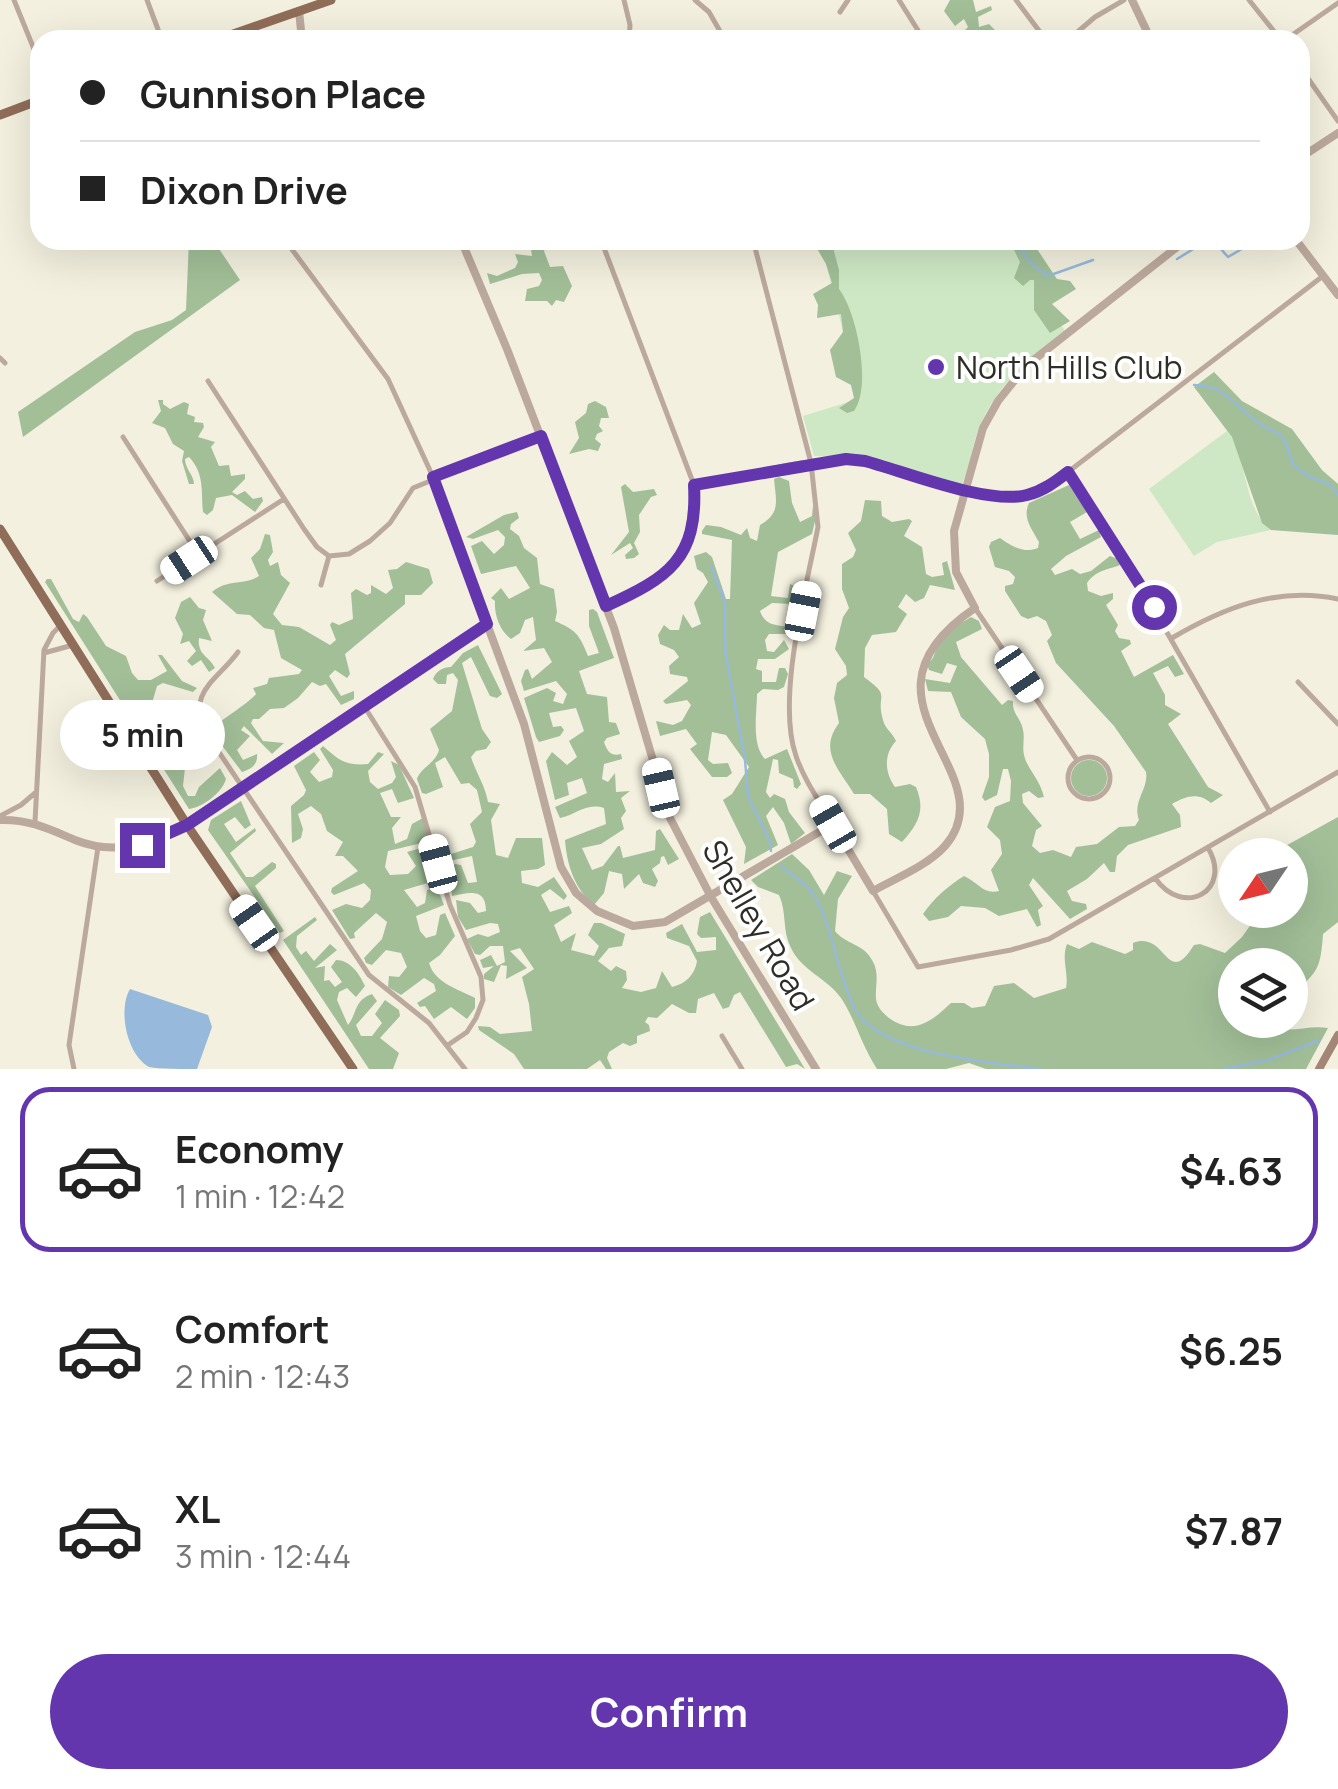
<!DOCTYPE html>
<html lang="en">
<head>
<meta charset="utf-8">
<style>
  body { margin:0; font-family:Manrope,sans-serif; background:#f2f2f2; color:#222; height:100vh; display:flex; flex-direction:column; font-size:38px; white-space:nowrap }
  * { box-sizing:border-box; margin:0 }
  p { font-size:32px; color:#767676 }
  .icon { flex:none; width:55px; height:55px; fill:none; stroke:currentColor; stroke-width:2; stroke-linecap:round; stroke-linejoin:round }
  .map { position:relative; height:1069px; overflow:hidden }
  .drawer { display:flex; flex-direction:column; background:#fff; flex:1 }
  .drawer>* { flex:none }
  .hud { position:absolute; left:30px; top:30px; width:1280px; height:220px; border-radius:30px; box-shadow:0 10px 40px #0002; display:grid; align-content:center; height:220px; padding:0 50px; background:#fff }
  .needle { width:65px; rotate:235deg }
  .controls { position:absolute; left:1218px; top:838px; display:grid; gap:20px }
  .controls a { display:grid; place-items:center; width:90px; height:90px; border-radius:50%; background:#fff; box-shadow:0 10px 40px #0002; font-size:50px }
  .end { position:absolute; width:45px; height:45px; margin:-22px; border:12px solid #6336ad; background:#fff; box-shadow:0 0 0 5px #fff }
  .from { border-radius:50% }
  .bubble { position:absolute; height:70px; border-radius:35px; background:#fff; box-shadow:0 10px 40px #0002; font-size:32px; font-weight:700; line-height:70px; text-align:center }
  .car { position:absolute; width:30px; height:60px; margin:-30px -15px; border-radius:12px; box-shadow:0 0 8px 2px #0007; background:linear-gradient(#fff 24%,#345 0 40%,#fff 0 76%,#345 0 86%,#fff 0) }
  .hud b { display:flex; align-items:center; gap:35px; height:95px; font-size:38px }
  .hud b+b { border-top:2px solid #e0e0e0 }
  .hud i { width:25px; height:25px; background:#222 }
  ul { padding:18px 0 0; list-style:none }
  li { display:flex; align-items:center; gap:30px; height:165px; margin:0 20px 15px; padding:0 30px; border:5px solid transparent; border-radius:30px }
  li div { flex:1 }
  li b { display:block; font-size:38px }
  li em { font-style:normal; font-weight:700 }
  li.current { border-color:#6336ad }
  li>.icon { width:90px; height:90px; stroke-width:1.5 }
  .primary-button { display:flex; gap:20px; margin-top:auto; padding:20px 50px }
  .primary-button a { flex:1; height:115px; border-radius:60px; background:#6336ad; color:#fff; font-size:40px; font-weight:700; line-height:115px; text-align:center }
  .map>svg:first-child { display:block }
  .green { fill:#cee8c5 }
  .forest { fill:#a2bf98 }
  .water { fill:#97b9dc }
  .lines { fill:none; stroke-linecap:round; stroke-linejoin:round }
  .stream { stroke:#97b9dc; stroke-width:2.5 }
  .minor { stroke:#bca99d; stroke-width:5 }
  .tertiary { stroke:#bca99d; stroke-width:8 }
  .secondary { stroke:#a38676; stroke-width:8 }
  .primary { stroke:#906d59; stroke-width:9 }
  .route { stroke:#6336ad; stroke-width:12 }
  .poi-dot { fill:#6336ad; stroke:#fff; stroke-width:4 }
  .labels { text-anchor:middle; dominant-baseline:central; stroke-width:8; stroke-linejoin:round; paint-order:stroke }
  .poi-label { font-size:32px; fill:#2e2d26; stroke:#fff; text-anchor:start }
  .street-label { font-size:32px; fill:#2e2d26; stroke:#fff }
</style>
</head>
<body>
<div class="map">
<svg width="1338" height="1069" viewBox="0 0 1338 1069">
  <rect width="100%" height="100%" fill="#f3f0df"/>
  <path class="green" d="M820,240H1025L1039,292L1065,331C1028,359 995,386 978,431C972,448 970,468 962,484L865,458L814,456L803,416L855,400L854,375Z
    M1217,417C1221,423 1227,429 1231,436C1248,465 1244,509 1271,530L1217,542L1194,556L1149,489L1227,431Z"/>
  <path class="forest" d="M950,0H973L976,12L991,6L992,10L978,17L979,27L989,24L996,31H1004L991,40H962V33L968,27L964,19L955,26L944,11Z
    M189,240H213L240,280L23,437L18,412L135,332L172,320L186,310Z
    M506,240H571L556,250L547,247L544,251L550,267L563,266L572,286L564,302L556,300L552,306L547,301H525L527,289L539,286L542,280L539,273L522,274L490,284L487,273L497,276L515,268L518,262L515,254L532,256L530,243L519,246Z
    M812,240H831L839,270V289C857,312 872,387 854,411L847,413L839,408L854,398L851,385L836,377L830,350L843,332L841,314L817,318L818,305L813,294L832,283L826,264Z
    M1009,240H1031L1057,279L1070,281L1076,289L1052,304L1070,321L1050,333L1034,310V280H1030L1023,286L1014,278L1020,262Z
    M1214,372L1242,401L1292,429L1322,470L1338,484V535L1271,530L1262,523L1232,437L1194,387Z
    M158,400H163V404L170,409L184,402L189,404L187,414L195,417L194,422L203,423L204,427L198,437L215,442L211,447L219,466L229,465L231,476L245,474V479L232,492L237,495L245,491L253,499L262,497L263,501L255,512L232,495L216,498L213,510L207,515L203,512C201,492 205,474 189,457L185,459C185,469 194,475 194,484H189L182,461L184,451L173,444L165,428L152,423L161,411Z
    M595,401L606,407L609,418H601L599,426L603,431L597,434L595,439L601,444L598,451L589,449L569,454L579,438L575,422L586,413L588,404Z
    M779,477L789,481L792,503L800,522L812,516L813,505L816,517L812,534L778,552L771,596L788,598L790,584L799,588L797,597L791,604L772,603L760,611C766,628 779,624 792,628L794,634H769L765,640L767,651L774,652L784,640L789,649L775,659H758L756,669L762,671V682H776L779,668H785L788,674L784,687L778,690L763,689L757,694C757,713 751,745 765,759L787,749L801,784L797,789L794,787L793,779L779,773L778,760L773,759L766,792L770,798L774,794L785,799L789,812L805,833L791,844L784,823L773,807L766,816L778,845L744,864L746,847L723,800L732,794L749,767L726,735L712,732L708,760L713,764L728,763L732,773L727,777H712L690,749L697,744L686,729L660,736L656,721L673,725L682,721L691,705L687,700L666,704L663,701L688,681L687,677L670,674L669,666L679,657L674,650L660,644L658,635L664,625L670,630H679L683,614L692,628L701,624L694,603L708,582L703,573L697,569L694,556L706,552L712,557L726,599H730L732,540L702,534V531L706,525L721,527L741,535L747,528L750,538L757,541L760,525C781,513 776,501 774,479Z
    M625,484L633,492L654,489L657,495L651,497L639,515L640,532L634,543L639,554L634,558L626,559L625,555L633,548L630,543L611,555L629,532L621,487Z
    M1069,485L1087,512L1070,522L1080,539L1099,530L1101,537L1066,556L1051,569L1055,575L1072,569L1080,574L1091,571L1110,556L1118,559L1120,565C1107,570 1096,570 1087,583L1088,591L1101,596L1113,593V599L1106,605L1118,625L1115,631L1119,638L1130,640L1131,644L1121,651L1134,677L1173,655L1184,674L1175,677L1168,666L1153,673L1165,695V705L1181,714L1168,724L1208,787L1223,795L1211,803C1198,792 1186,796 1172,804L1180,815L1181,827L1128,845L1117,856L1115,872H1110L1104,863L1087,879L1067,891L1072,901L1086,904L1087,909L1070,919L1033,878L1029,885L1043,906L1038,910L1041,925L1037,927L1027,909L999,916L985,908L961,906L948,917L929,921L923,914C934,898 948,886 964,876C978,882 983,895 999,891L991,870L1002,854L1000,840L987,827L995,807L1010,801L1011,781L1008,769H1003L997,795L985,801L982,797L989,777V754L985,739L961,717L951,692L928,691L925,679L950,683L957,666L947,663L942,674L929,670L927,664C936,658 933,653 939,644C947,631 959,624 971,617L979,621L982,629L956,642L961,657L1002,705L1008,700L1013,701C1012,714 1021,718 1023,730C1025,738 1022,747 1024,755C1028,771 1039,777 1044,797L1038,798L1029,791L1022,794L1023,803L1042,826L1036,830L1032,846L1040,853L1053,850L1071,857L1076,847L1097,844L1119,827L1135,826L1139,820C1132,801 1149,789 1146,772L1114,726L1056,663L1047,641L1052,635L1046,621L1037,616L1028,619L1021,616L1005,591V586L1013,584L1015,577L1009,571L995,567L989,547L991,542L1000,538C1011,546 1024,554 1038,548L1039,542C1032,529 1022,518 1029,503Z
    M865,500L881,501L882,516L892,522L909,519L912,521L904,536L922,547L926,574L932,577L944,575L942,563L947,561L955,590L930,585L924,598L915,602L906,594L898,607L907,614L896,632L872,635L865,648L864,677C893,698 875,693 883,720C885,729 892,732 896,741C883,755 885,773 895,787L910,784L916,787C926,811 918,824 902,842L889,834L887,809L870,794H854C839,769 818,751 839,723L834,698L837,683L847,675L846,666L835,649L843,617L849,608L842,589V564L853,557L856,550L848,533L861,521Z
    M517,512L519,518L511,524L510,529L519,536L524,548L537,558L540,584L554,589L557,612L555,621C575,630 579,633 588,656L599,653L589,626V610L593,609L597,612L614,658L579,671L587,694L607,697L609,722L616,723L620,734L607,738L604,742C607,751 611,757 621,754L622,759L604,764L602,779L608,782L615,773L616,792L630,791L621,798L626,811L621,818L624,829L601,844L582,848L592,870L603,866L618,846H620L623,858L655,850L656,831L660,829L679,859L668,865L664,856L661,857L660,863L652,869L658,881L655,887L643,883L639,874L624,889L622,874L609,871L604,893L594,905C574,888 567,865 565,840L606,824L604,808C586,802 576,815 560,818L555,807L587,793L582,778L567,783L569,795L555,800L546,761L552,752L567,765L577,757L569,741L584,731L576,708L549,713L553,727L561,726L564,730L560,736L539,742L536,737L524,698L547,688L556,693L553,701L563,704L567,694L556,681L524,691L521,681L525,670L528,669L532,679L552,662L544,648L523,651L536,640L533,617L525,620L520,633L511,639C500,631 494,615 495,601L491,598L501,588L509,599L530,588L516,566L481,574L471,546L482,541L494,554L504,545L505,537L498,530L473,539L466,537L504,515Z
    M265,534L270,535L273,552L268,560L270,566L278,562L281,575L290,583L273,614L282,625L299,627L330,645L336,640L330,625L332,622L339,625L353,619L351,593L356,589L367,595L371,593V585L386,594L393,588L388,570L397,569L406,562L429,569L433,583L421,595H405V604L345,654L350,674L347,678L335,670L329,676L341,696L354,691V699L341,705L326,684L320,686L312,682L298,698L284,708L270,709L259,719H253L251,723L263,741L284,743L272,754L244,726L241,730L250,736L237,750L243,760L257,754C258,765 251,769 242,772L208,727L204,713L208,712L215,725C223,720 253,699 256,694L253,688L267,684L269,678L299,674L302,670L281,658L274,630L264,628L250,615L237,614L212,592C229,578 243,586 259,576L251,558L260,549Z
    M47,579H51L73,619L79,622L83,614L87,617L106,646L126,656L132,673L138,680H151L167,671L158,655H162L182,681L197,688L193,692L163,683L157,686L152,703L164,711L169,722L185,710L192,712L194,717L170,728L180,742L200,740L204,743L205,750L186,759L183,786L188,796H195L199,787L220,768L226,779C222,793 203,807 189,809L45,582Z
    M190,597L199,608L206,610L203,620L212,641L199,638C197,655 209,656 215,668L209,672L201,660L192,666L187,661L196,651L189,641L180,644L183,634L175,618L181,602Z
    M478,645L502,694L497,698L490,696L471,657L462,663L482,729L491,742L486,749L476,751L471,757C476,773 485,785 488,802L500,804L491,820L496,855L508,858L516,838H542L545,865L538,869L521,871L522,883L538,887L554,877L567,896L564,900L550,889L541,895L550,912L569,906L572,913L554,925L561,942L576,933L571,950L594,956L599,946L588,935L594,923H601L625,934L622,946L609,948L598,961L611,971L616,966L626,971L627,980L622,988L641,992L656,988L662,971L672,987C685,984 695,975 697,961L689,946L667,938L666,933L682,924L697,952L716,950V937L701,938L697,934L700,917L710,912L805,1069L797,1064L786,1067L740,992L734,995L729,1007L723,1009L714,993L698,999L696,1013H689L672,1004L657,1018L648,1017L645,1022L649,1025L650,1031L637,1036V1043L630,1046L623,1043L609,1052L607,1058L612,1069H606L600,1060L587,1069H524L514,1054L479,1030L478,1026L490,1027L500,1034L532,1031L529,1004L522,977L534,969L520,948L510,951L527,968L506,979L507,966L501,965L494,982L484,979V974L494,966L483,968L480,960L491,955L497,966L505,962L503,946H490L480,955L475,954L467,939L478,934L488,937L500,932L498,924L490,923L466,930L458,917L456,900L470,903L478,913L486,911C486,888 470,892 452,896L449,869L455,864L461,865L468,883L477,882L472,856L449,861L448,855L473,847L476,842L470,824L482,812L477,790L469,783L461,784L445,757L435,763L443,787L426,794L422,793L417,779C421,767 435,764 439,750L430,729L452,711L458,680L453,673L447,675L446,684H438L433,679C436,671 443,667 451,667L463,653Z
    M323,746C339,760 345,766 368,764L378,752L384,754L368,771L370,782L378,789L392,783L396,777L391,761L399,765L414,798L398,803L392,789L380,793L391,817H401L392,828L395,844L407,839L412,824L423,818L429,838L426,842L388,851L385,867L390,875L408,874L416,866L407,852L428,846L438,880L404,890L417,907L425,903L427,890L437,887L444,905L416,916L420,931L426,938L436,935L440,915L445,913L455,936L440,955L429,963C435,983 458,989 475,998V1008L467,1019L451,1007L434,1019L425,1006L420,1007L417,1003L436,991L434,984L424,978L401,995L388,987L389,976L399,977L407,967L401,953L386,950L372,965L366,963L364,958L382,939L387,922L376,913L354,933L355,938L350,939L332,910L346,904L362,908L370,900L371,890L364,883L334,895L331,892L332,888L358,871L343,856H335L343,842L327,831L321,814L311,806L298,814L303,829L301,838L292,843L291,806L304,795L306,790L294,766L314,752L320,760L310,772L319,782L332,777L333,770L320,749Z
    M1071 778a18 18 0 1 1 36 0a18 18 0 1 1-36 0Z
    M241,801L251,825L245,829L235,817L224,824L236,842L255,828L256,831L230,853L246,877H253L272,862L276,864V868L255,886L284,931L280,933L208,830L211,820Z
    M1338,817V922L1323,934C1320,978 1315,968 1290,1001V965H1235V1020H1278L1280,1029C1297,1031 1312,1025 1328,1028L1306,1069H986L969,1063L946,1069H877C862,1046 855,1019 841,998C827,978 802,971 791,948C782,931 787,912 779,895L758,887L751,880L792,854L809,870L824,895L837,871L852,876L838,899L835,931C845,944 864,944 872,960C880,973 875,985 876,999C877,1007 883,1013 889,1018C914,1036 932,1021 951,1003H964L972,1008L985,1006L994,986L1014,983L1034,998L1066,988C1069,973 1061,959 1067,944L1079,949L1092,942L1125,954L1133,950V943C1167,930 1166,990 1194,945L1200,944L1225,953L1242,937L1261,910H1290V855H1269Z
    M315,917L317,920L297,936L296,947L301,955L306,951L314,961L330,944L337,950L315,968L325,966L324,981L329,980L335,987L342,982L331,967L336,960C350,960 359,973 365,986L356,997L347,988L339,992L337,1000L348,1025C357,1014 354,1000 372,994L377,1001L356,1025L361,1036H372L382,1023L375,1014L385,1000L399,1010L400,1016L380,1038L399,1053L393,1069H369L283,940Z"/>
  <path class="water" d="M130,989L208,1015L212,1027L197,1069C183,1069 161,1069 149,1067C126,1054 118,1009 130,989Z"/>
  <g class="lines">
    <path class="stream" d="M1202,38V40
      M1300,135L1308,146
      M1014,240L1032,264L1048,276L1093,260
      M1213,240L1228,257L1257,240
      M1177,259L1208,240
      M1194,385C1224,385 1235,405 1256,421C1265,428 1275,431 1284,438L1293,465L1310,477L1329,484L1338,495
      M711,566L725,602V650L745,760L748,796L770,841L771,851
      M781,866L809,888L817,900C835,935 837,974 855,1009C880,1055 994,1063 1041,1069
      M1224,1069L1268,1060L1318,1041"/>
    <path class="minor" d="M14,0L40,64
      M147,0L162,40
      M624,0L630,25L629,40
      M695,0L709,12L725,40
      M899,0L924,40
      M1016,0L1046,40
      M1249,0L1281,40
      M840,12L848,0
      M1068,40L1095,17L1124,0
      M1285,40L1338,3
      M1300,67L1338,121
      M285,240L388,379L433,477L487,623
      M601,240L694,485C698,559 668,578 607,605
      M753,240L811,463L818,527C806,589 776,699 796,756C804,780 820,802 833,824
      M0,358L5,363
      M208,381L304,529L317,547L329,556L349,554L370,541L390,523L413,488L541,436
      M123,437L198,554
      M1068,472L1111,535L1270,812
      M694,485C746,476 814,453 865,461C906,472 980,502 1019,497C1038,494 1053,483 1068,472L1323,276
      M157,581L284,499
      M321,585L329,556
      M975,608L1077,760
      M1172,638C1223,608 1277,586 1338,599
      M238,652C217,681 186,691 206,733L369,975L429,1023L465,1069
      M44,653L73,645
      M1298,682L1338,724
      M364,706L415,787L450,905L481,977L483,1000L476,1018L467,1032L448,1045
      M1068 778a21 21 0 1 1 42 0a21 21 0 1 1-42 0Z
      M0,816L21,805L35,793
      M35,822L44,650L53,633L60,626
      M1155,878C1184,919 1233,890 1208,848
      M873,891L918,967L1011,950L1049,939L1338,772
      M722,1036L742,1069
      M74,1069L69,1045L98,847"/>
    <path class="tertiary" d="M1132,0L1151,40
      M299,11L302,40
      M1300,158L1338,133
      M461,240L507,349L614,628L670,818L711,897L816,1069
      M1296,240L1338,295
      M0,820C29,819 49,829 75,840C115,856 150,844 187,825L487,624L524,724L561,867L576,893L597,911L633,926L665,922L833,824L873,891C896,878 927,866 945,846C1009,772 839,700 975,608L956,572L954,531L983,428L998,401L1026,366L1186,240"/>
    <path class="secondary" d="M1319,1069L1338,1035"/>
    <path class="primary" d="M216,40L331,0
      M0,115L40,100
      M0,529L187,825L353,1069"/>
  </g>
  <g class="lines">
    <path class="route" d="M142,845L187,825L487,624L433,477L541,436L606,606C668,578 698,559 694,485L846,459L865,461C906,472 987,505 1027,495C1043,491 1055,482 1068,472L1154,607"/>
  </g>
  <circle class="poi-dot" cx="936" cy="367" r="10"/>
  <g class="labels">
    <g class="poi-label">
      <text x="956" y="367">North Hills Club</text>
    </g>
    <g class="street-label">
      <text transform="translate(759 925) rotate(60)">Shelley Road</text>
    </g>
  </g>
</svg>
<div class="controls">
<a><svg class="needle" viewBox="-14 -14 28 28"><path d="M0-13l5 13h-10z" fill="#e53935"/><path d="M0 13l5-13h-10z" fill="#767676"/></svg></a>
<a><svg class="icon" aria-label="layers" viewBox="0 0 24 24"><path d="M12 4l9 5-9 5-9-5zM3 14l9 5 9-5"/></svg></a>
</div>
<i class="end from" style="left:1154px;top:607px"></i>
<i class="end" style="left:142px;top:845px"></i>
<div class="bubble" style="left:60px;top:700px;width:165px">5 min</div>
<i class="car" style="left:189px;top:560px;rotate:237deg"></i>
<i class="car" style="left:803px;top:611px;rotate:11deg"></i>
<i class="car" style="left:1019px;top:674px;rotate:146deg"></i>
<i class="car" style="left:661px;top:788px;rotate:347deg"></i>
<i class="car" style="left:833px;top:824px;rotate:330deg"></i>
<i class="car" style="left:438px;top:864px;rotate:345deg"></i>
<i class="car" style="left:254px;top:923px;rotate:325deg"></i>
<div class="hud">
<b><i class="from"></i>Gunnison Place</b>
<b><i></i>Dixon Drive</b>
</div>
</div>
<section class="drawer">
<ul>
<li class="current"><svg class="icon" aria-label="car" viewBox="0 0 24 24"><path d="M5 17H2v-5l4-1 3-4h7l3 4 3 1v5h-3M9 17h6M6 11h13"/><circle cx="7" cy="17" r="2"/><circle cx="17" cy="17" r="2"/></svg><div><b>Economy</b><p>1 min · 12:42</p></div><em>$4.63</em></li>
<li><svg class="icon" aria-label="car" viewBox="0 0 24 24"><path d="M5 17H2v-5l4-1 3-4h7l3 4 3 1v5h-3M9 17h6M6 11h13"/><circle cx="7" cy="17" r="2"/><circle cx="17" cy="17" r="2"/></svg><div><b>Comfort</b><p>2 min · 12:43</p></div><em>$6.25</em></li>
<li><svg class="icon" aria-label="car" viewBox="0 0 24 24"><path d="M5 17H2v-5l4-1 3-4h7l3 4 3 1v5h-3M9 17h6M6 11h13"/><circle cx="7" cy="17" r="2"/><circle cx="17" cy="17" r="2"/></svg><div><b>XL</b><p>3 min · 12:44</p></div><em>$7.87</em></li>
</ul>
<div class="primary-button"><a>Confirm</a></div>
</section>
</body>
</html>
